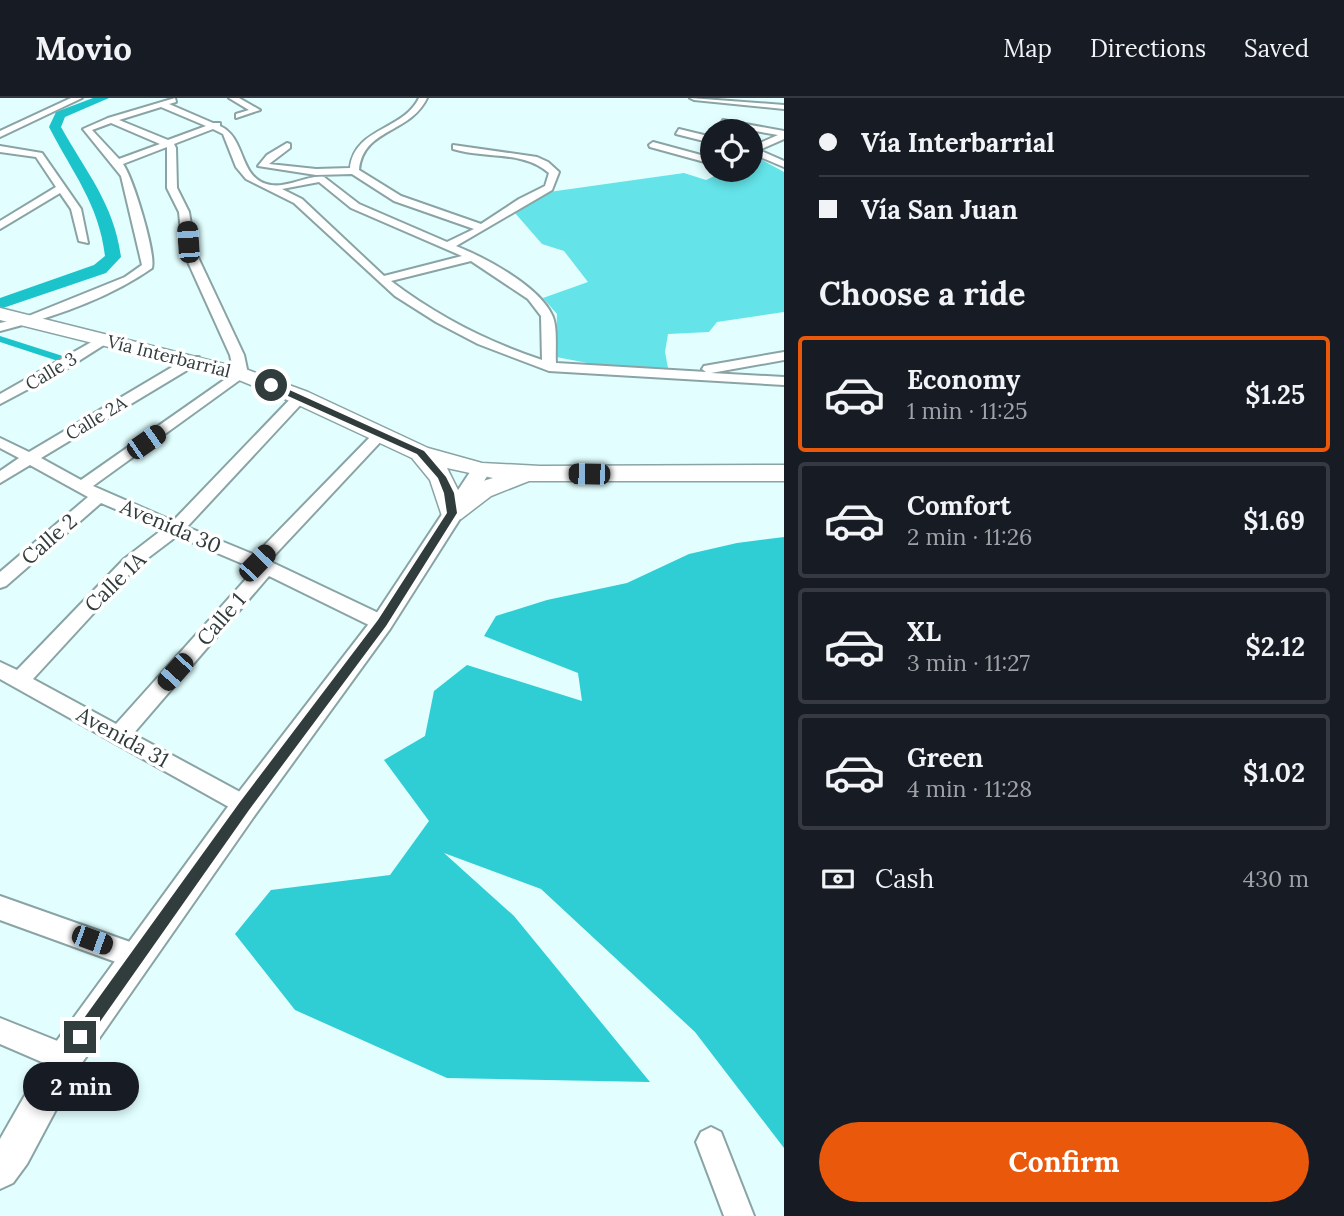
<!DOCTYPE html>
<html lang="en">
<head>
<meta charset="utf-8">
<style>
  body { margin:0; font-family:Lora,serif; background:#242831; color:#f1f3f6; height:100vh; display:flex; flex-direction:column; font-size:26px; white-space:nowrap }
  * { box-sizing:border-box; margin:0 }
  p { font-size:23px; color:#9ea1a6 }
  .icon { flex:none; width:38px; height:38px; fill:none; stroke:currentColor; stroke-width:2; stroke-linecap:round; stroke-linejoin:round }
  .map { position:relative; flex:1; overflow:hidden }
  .details { display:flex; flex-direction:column; background:#171b24; width:560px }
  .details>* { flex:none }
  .top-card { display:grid; align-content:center; height:154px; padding:0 35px; background:#171b24 }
  .buttons { position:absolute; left:700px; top:21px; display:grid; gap:14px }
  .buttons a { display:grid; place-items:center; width:63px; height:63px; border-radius:50%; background:#171b24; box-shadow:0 4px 10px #0003; font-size:35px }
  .end { position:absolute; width:32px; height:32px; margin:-16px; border:9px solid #313c3c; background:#fff; box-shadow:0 0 0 4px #fff }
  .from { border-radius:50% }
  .bubble { position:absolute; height:49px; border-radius:24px; background:#171b24; box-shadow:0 4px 10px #0003; font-size:23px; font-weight:700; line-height:49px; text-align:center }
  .car { position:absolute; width:21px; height:42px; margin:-21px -10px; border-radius:9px; box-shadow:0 0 5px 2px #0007; background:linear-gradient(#222 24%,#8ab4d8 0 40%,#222 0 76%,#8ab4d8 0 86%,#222 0) }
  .top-card b { display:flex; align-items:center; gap:24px; height:66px; font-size:26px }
  .top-card b+b { border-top:2px solid #363941 }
  .top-card i { width:18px; height:18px; background:#f1f3f6 }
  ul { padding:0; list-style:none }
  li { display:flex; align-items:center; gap:21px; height:116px; margin:0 14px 10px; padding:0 21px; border:4px solid #363941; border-radius:7px }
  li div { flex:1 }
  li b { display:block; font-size:26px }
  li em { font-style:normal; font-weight:700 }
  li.current { border-color:#ea580c }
  li>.icon { width:63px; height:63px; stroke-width:1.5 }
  h2 { padding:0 35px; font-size:32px; line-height:84px }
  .pay { display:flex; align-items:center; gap:18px; height:77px; padding:0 35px; font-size:26px }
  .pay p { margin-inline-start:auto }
  .button { display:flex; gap:14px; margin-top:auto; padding:14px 35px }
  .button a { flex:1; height:80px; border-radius:42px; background:#ea580c; color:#fff; font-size:28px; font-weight:700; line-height:80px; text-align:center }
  header { display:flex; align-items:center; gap:42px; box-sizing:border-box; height:98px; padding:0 35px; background:#171b24; border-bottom:2px solid #363941 }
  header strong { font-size:33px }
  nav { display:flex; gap:38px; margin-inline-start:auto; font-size:24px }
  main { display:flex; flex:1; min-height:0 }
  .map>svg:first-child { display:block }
  .green { fill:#64e4e9 }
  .forest { fill:#2fced4 }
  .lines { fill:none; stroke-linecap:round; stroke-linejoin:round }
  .canal { fill:#1bc4ca; fill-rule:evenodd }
  .river { fill:#1bc4ca; fill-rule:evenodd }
  .minor-casing { stroke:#8aa4a5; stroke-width:4 }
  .tertiary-casing { stroke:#8aa4a5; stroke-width:4 }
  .primary-casing { stroke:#8aa4a5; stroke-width:3 }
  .minor { fill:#fff; fill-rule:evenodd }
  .tertiary { fill:#fff; fill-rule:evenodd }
  .primary { fill:#fff; fill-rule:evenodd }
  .route { fill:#313c3c }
  .labels { text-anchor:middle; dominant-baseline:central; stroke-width:7; stroke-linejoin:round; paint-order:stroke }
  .far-street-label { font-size:18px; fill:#313c3c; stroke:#fff }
  .street-label { font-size:21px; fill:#313c3c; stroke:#fff }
</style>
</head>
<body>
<header>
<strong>Movio</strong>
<nav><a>Map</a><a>Directions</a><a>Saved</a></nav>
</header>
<main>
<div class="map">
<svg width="784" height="1118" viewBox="0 0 784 1118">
  <rect width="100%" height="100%" fill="#e2feff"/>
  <path class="green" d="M751,56L784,74V214L717,224L709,234L668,236L665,254L668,270L603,268L556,259L557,216L543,200L588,184L564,153L542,146L515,115L549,94L684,75L706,82L723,74L719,72H751Z"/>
  <path class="forest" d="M784,439V1050L695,934L541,791L444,755L514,818L650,984L447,980L295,912L235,836L271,792L390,777L429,723L384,662L425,638L434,593L467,567L582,603L578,575L484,538L496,518L547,502L627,485L689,456L737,445Z"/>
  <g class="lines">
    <path class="canal" d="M0,238L69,260L70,262L61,264L0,244Z"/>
    <path class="river" d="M93,0H109L65,19L61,29C86,74 114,106 121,159L106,175L0,211V200L94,167L105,158C99,106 72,74 49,29L56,14Z"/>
    <defs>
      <path id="minor" d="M71,0H82L0,39V33Z
        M175,0L176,4L169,6L213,25H220V28C247,40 238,82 271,87C288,90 307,77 324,79L359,106L447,144L474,131L394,103L352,76L316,77L258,68L267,57L287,45L290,46V50L269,66L316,71L350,70C355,29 403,33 419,0H427C410,36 363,30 359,72L401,98L481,126L519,101L545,88L549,75C523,52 484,61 453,51V47L537,59L548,64L559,74L552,92L456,148C484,159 539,188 552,217C558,229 555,252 556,265L706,274L702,271L704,268L784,254V262L711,275L784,279V287L549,273L478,246L436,224L395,198L294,105L246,81L236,69L223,36L213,31L174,46L176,50L177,90L189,114L195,153L244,257L248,276L93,388L173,423L295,296H305V302L187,429L255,457L374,335L379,334L386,338L269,463L389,520L391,525L389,530H375L269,478L133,636L253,701L256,708L253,715L245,718L0,581V564L17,572L124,461L163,431L101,405L6,488L0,490V474L88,399L30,367L0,385V373L19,360L0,350V340L29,354L189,259H199V265L41,360L81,382L234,275L230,257L183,153L179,114L167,90V49L123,66C133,80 156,155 152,170C108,201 51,220 0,233V225L26,219L125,179L142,167L121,78L83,31L108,20ZM161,9L206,28L168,42L119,22ZM111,25L160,46L119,61L92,32ZM319,84L351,110L462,158L384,178L302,101L282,91ZM471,163L528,201L541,218L542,262C488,244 437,218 391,183ZM177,438L255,471L116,626L33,581L136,469Z
        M229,0H239L260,12L236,20V16L249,12Z
        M690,0L784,7V11L694,2Z
        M723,22L784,33V41L759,52L784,63V69L751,55V49L778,37L720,27Z
        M679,31L712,39V45L676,36Z
        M653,44L712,60V66L650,49L649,47Z
        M0,48L42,55L81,111L88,145L79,143L71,111L60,95L0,131V123L56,89L36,59L0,54Z
        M102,238L108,242L107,245L66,271L0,306V296Z
        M0,798L147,850L151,859L147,868L138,872L0,822Z
        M0,920L75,950L79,960L75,970L65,974L0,946Z
        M711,1029L721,1034L754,1118H724L696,1044L701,1034Z"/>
      <path id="tertiary" d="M481,366L488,368L491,372L390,531L255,717L77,972L27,1066L13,1085L0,1091V1041L53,948L235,699L374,519L474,368Z"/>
      <path id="primary" d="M0,210L248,272L308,294L428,350L482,365L540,368L784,367V383H529L491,398L461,421L452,423L443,421L430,382L412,360L292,304L234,280L0,222ZM447,370L493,380L473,386L460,396Z"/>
    </defs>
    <use href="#minor" class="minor-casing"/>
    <use href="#tertiary" class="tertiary-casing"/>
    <use href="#primary" class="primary-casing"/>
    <use href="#minor" class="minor"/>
    <use href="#tertiary" class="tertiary"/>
    <use href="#primary" class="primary"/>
  </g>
  <path class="route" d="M268,285H274L424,353L446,379L454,395L457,415L386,528L249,712L85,945L80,947L74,945L72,939L74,934L240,704L378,522L447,415L444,395L438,380L417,356L268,289Z"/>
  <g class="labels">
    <g class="far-street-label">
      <text transform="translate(169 258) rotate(14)">Vía Interbarrial</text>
      <text transform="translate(51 273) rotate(-31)">Calle 3</text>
      <text transform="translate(96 320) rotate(-31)">Calle 2A</text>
    </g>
    <g class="street-label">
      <text transform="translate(171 428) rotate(23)">Avenida 30</text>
      <text transform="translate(49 441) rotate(-41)">Calle 2</text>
      <text transform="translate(115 484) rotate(-44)">Calle 1A</text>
      <text transform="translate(221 521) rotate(-49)">Calle 1</text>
      <text transform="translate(123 639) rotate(29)">Avenida 31</text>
    </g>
  </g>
</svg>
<div class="buttons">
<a><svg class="icon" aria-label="locate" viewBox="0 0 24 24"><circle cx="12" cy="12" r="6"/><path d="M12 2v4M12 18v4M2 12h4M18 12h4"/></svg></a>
</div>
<i class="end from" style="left:271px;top:287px"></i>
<i class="end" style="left:80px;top:939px"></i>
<div class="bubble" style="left:23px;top:964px;width:116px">2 min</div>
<i class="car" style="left:188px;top:144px;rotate:356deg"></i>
<i class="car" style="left:146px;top:344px;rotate:55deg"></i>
<i class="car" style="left:589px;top:376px;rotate:271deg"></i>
<i class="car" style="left:257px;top:465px;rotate:44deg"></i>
<i class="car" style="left:175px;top:574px;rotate:222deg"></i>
<i class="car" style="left:92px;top:842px;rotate:110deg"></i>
</div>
<section class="details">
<div class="top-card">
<b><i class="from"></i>Vía Interbarrial</b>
<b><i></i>Vía San Juan</b>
</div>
<h2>Choose a ride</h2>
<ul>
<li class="current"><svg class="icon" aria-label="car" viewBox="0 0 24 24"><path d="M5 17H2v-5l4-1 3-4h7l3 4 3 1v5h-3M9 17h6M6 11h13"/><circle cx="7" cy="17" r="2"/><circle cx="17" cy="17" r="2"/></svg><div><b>Economy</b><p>1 min · 11:25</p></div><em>$1.25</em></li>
<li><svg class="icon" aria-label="car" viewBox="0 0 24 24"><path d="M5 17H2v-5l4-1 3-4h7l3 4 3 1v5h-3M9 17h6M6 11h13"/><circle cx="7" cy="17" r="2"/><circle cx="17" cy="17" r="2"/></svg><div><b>Comfort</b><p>2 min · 11:26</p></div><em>$1.69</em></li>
<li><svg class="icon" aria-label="car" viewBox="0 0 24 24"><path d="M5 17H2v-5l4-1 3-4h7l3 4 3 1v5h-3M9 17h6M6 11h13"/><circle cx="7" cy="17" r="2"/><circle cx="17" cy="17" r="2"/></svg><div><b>XL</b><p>3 min · 11:27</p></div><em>$2.12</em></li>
<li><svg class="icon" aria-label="car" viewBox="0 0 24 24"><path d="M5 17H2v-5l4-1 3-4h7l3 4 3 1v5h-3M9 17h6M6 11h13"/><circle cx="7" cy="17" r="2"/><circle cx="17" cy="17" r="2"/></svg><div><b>Green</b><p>4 min · 11:28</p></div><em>$1.02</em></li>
</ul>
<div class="pay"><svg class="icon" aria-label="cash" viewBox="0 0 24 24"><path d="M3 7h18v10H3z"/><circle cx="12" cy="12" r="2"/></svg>Cash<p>430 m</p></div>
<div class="button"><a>Confirm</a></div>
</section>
</main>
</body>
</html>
